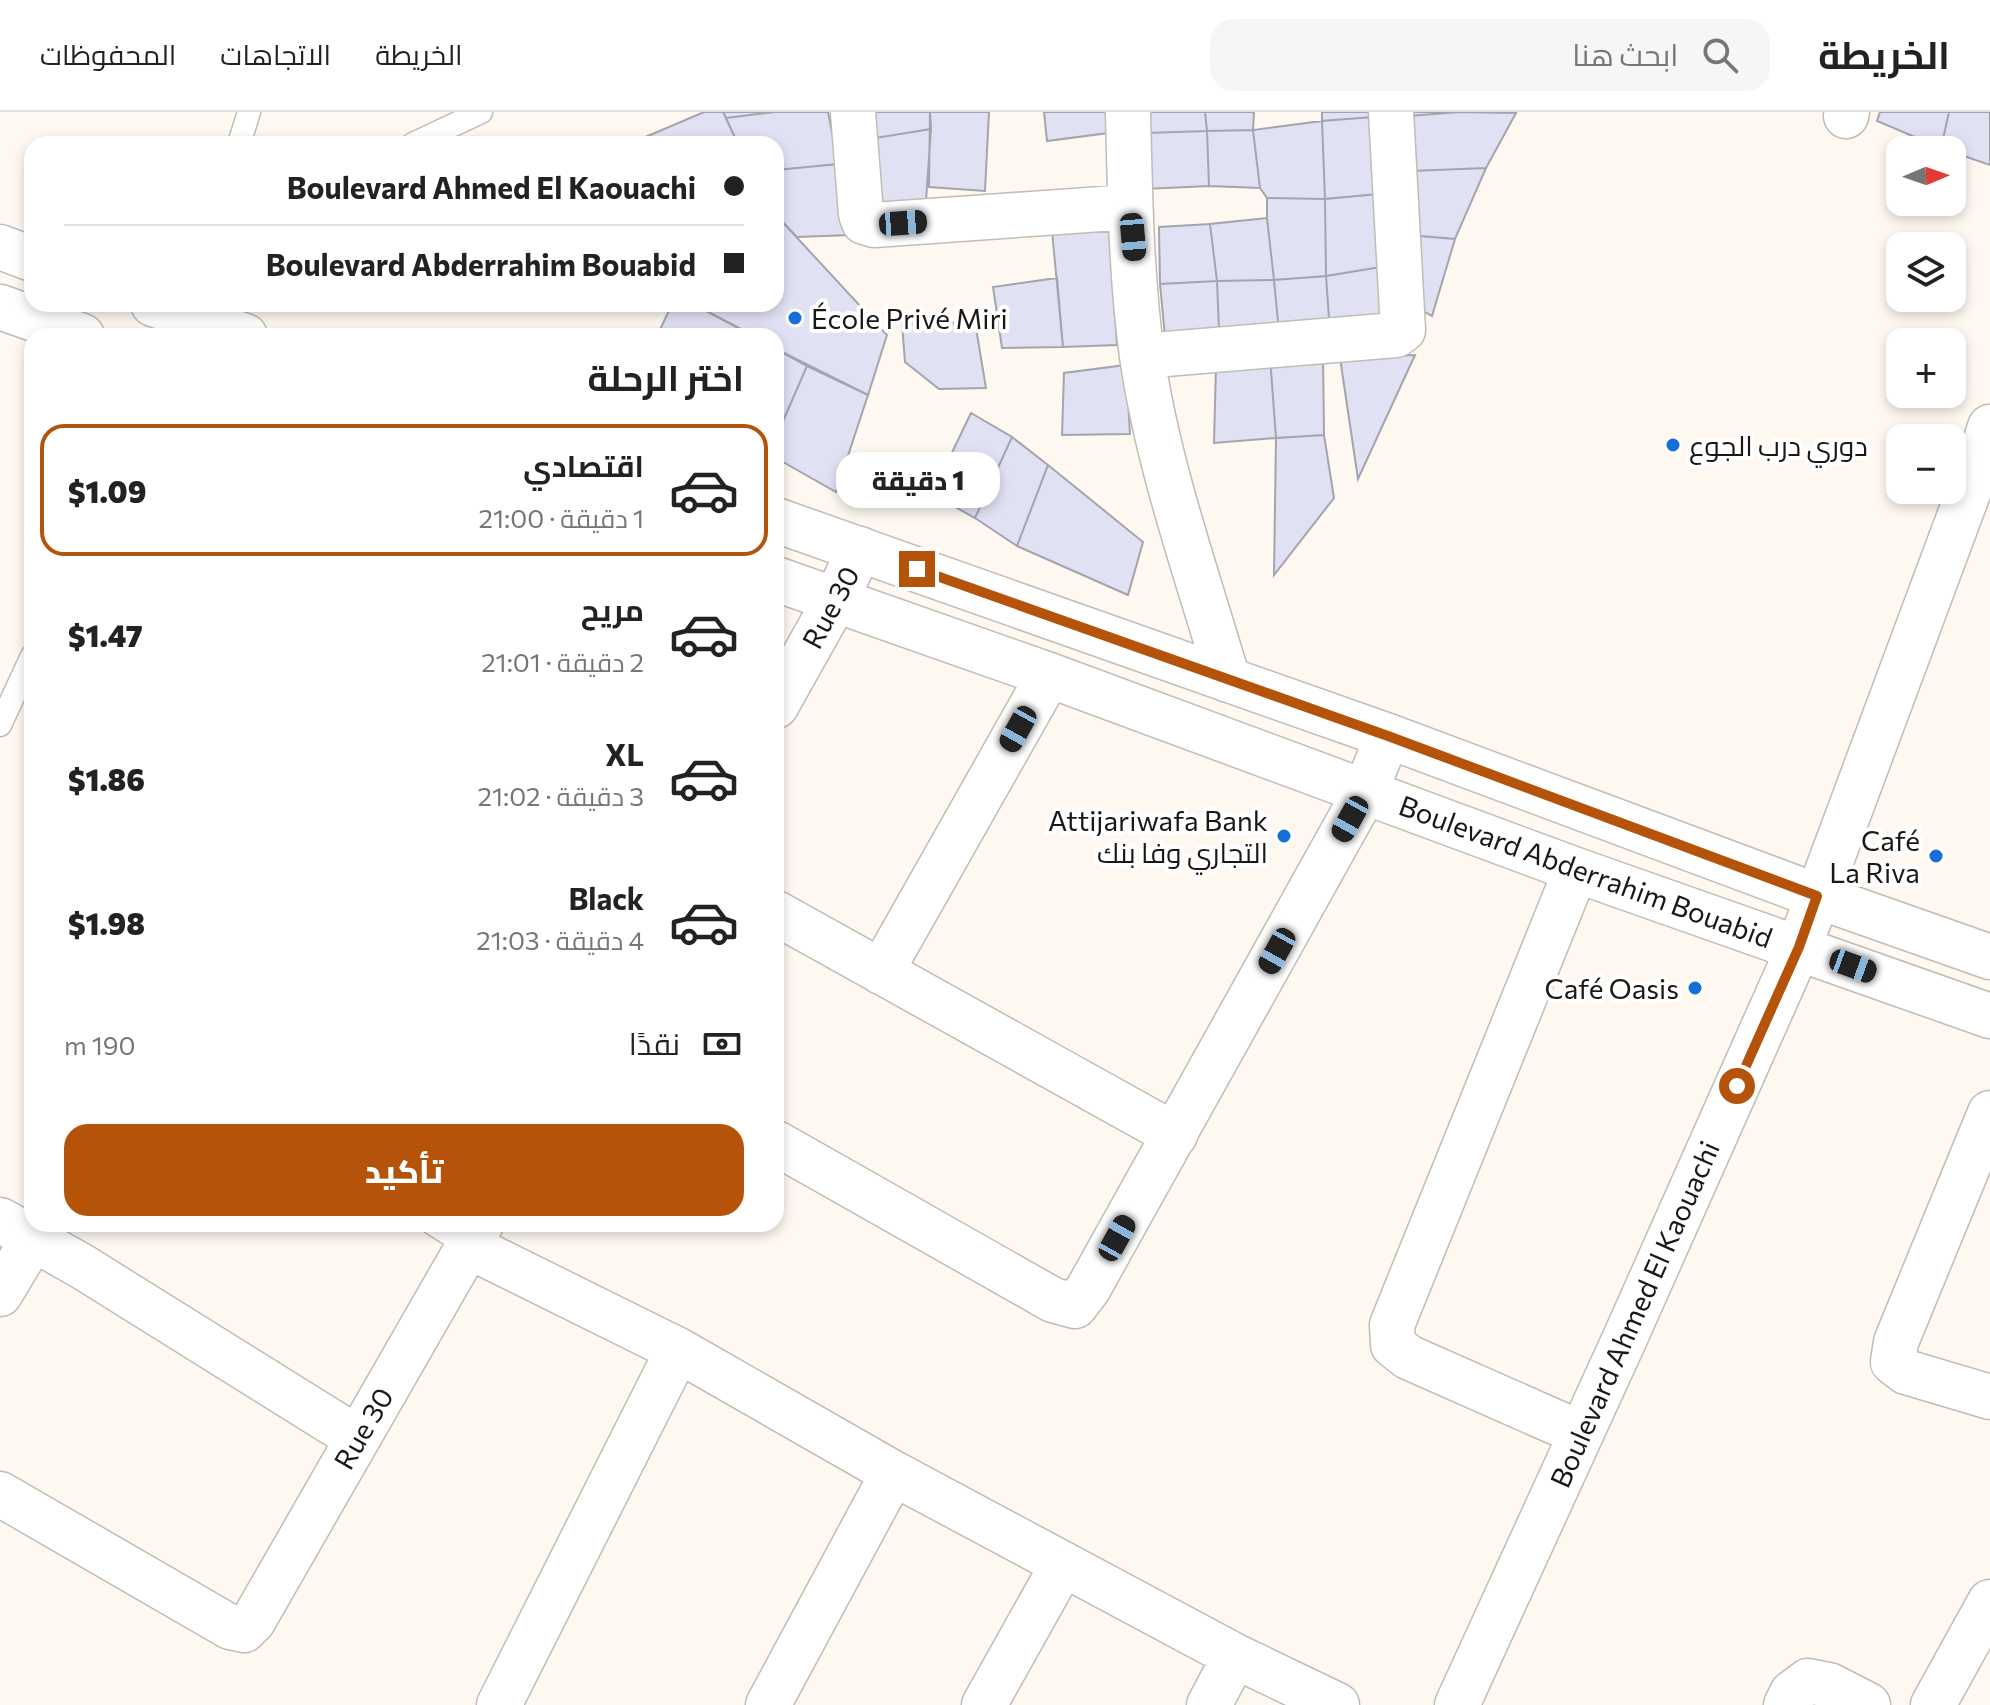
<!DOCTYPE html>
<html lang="ar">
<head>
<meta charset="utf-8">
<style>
  body { margin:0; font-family:Commissioner,Cairo,sans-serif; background:#f6f6f6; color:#222; direction:rtl; height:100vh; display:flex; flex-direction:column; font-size:30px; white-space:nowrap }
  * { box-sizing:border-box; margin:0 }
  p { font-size:26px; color:#767676 }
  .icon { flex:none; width:44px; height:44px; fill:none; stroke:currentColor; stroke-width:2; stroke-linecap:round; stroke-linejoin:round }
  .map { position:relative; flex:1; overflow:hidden; direction:ltr }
  .drawer { position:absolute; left:24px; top:216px; width:760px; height:904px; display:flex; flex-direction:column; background:#fff; border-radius:24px; box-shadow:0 4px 12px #0003; direction:rtl }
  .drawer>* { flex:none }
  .top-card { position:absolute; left:24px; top:24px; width:760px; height:176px; border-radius:24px; box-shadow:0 4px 12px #0003; direction:rtl; display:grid; align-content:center; height:176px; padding:0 40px; background:#fff }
  .needle { width:52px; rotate:88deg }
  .controls { position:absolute; left:1886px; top:24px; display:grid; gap:16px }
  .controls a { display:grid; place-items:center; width:80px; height:80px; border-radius:16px; background:#fff; box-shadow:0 4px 12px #0003; font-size:40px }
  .end { position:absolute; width:36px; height:36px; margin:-18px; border:10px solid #b45309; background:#fff; box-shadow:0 0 0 4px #fff }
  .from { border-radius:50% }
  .bubble { position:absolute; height:56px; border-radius:24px; background:#fff; box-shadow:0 4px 12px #0003; font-size:26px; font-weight:800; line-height:56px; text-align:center; direction:rtl }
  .car { position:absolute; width:24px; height:48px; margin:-24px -12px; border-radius:10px; box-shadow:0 0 6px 2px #0007; background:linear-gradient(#222 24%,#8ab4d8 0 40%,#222 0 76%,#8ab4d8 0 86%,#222 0) }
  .top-card b { display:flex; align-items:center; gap:28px; height:76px; font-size:30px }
  .top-card b+b { border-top:2px solid #e0e0e0 }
  .top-card i { width:20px; height:20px; background:#222 }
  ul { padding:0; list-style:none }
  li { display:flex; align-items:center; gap:24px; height:132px; margin:0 16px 12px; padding:0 24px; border:4px solid transparent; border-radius:24px }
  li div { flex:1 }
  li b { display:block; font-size:30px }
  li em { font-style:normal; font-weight:800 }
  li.on { border-color:#b45309 }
  li>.icon { width:72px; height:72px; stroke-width:1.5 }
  h2 { padding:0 40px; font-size:36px; line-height:96px }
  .pay { display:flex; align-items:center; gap:20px; height:88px; padding:0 40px; font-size:30px }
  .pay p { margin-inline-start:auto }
  .button { display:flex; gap:16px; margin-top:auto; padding:16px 40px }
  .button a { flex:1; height:92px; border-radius:24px; background:#b45309; color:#fff; font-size:32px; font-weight:800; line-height:92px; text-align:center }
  header { display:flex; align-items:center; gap:48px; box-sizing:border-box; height:112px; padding:0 40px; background:#fff; border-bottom:2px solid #e0e0e0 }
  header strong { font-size:38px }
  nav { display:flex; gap:44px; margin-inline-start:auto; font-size:28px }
  .search { width:560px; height:72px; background:#f6f6f6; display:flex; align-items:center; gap:20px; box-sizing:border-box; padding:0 28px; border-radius:24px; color:#767676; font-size:30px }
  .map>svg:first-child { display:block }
  .building { fill:#e0e1f3; stroke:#a4a4ac; stroke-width:2 }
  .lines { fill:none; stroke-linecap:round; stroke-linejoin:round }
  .lane-casing { stroke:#c1bcb5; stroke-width:25 }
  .street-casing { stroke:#c1bcb5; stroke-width:47 }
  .secondary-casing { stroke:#c1bcb5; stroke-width:47 }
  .lane { stroke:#fff; stroke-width:22 }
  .street { stroke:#fff; stroke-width:44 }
  .secondary { stroke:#fff; stroke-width:44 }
  .route { stroke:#b45309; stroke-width:10 }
  .poi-dot { fill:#166ed8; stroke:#fff; stroke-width:3 }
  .labels { text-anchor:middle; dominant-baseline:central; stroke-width:8; stroke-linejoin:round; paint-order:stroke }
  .poi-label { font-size:28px; fill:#1a1815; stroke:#fff; text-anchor:end }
  .street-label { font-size:28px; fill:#1a1815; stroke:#fff }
</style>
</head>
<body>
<header>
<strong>الخريطة</strong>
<div class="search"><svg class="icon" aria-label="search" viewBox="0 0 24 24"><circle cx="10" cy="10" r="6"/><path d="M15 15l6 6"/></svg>ابحث هنا</div>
<nav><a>الخريطة</a><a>الاتجاهات</a><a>المحفوظات</a></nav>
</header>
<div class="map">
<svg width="1990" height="1593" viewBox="0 0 1990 1593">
  <rect width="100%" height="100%" fill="#fef8f1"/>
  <path class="building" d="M704,0H723L738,32H629Z
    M723,0H774L726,6Z
    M774,0H828L838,52L776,58V32H738L726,6Z
    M865,0H930L931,17L869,27Z
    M930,0H989L985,79L929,75Z
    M1044,0H1108V21L1047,29Z
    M1145,0H1205L1207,19L1146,21Z
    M1205,0H1254L1253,18L1207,19Z
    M1322,0H1373V5L1322,9Z
    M1409,0H1460L1409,4Z
    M1460,0L1516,1L1486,56L1410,59L1409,4Z
    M1880,0H1949L1941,36L1877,9Z
    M1949,0H1990V53L1941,36Z
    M1373,5L1378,82L1325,87L1322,9Z
    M1322,9L1325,87L1267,86L1260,76L1253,18Z
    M931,17L925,103L871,106L869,27Z
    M1253,18L1260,76L1209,74L1207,19Z
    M1207,19L1209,74L1144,77L1146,21Z
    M838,52L851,123L797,125L776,103V58Z
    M1486,56L1455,127L1420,124L1410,59Z
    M1378,82L1387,154L1326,164L1325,87Z
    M1267,86L1325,87L1326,164L1274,168L1267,106Z
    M776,103L887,223L868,283L776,237V224H753L693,192H776Z
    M1267,106L1274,168L1217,169L1210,112Z
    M1210,112L1217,169L1160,172L1159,115Z
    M1109,117L1117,233L1063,235L1052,119Z
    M1420,124L1455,127L1432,204L1418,196Z
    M1387,154L1389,222L1330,220L1326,164Z
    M1326,164L1330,220H1279L1274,168Z
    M1057,166L1063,235L1002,236L993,175Z
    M1274,168L1279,220L1219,219L1217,169Z
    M1217,169L1219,219L1165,224L1160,172Z
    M672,192H693L745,219L742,224H657Z
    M975,210L986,276L939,277L905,250L902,212Z
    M776,237L807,254L776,325Z
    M1323,242L1324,323L1276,326L1270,245Z
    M1415,243L1358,367L1340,246Z
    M1270,245L1276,326L1214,331L1216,254Z
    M1126,253L1130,322L1062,323L1064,261Z
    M807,254L868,283L836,380L776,346V325Z
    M971,301L1012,325L975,406L932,382Z
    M1324,323L1334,386L1274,463L1276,326Z
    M1012,325L1048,353L1017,434L975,406Z
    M1048,353L1143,430L1128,483L1017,434Z"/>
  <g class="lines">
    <defs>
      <path id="lane" d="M239,32L249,0
        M413,32L481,0
        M0,613L32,544
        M433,1112L468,1134"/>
      <path id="street" d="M853,0L861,102L864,110L874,113L1130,95
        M1128,0C1130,81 1131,164 1142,244C1158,354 1197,462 1228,568
        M1846,4L1847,0
        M1142,244L1396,223L1403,218L1391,0
        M776,594L836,487L860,437
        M1576,758L1392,1213L1393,1233L1408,1245L1580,1321
        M776,801L1175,1023
        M881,860L1049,563
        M1990,1001L1896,1230L1893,1250L1906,1260L1990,1285
        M776,1031L1053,1188L1075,1194L1088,1177L1365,680L1388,624
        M0,1108L83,1155L357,1326
        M468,1134L678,1238L893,1361L1235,1544L1337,1593
        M0,1182L33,1127
        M0,1382L230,1515L244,1518L253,1509L481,1112
        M499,1593L678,1238
        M768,1593L893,1361
        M984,1593L1063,1452
        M1209,1593L1235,1544
        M1786,1593L1792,1581L1808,1569L1829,1573L1868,1593
        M1933,1593L1990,1490"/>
      <path id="secondary" d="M0,135L32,147
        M153,192L245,224
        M0,195L82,224
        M776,408L1388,624L1817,784L1990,845
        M776,467L1049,563L1576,758L1990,904
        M1457,1593L1625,1226L1799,835L1977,357L1990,315"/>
    </defs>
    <use href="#lane" class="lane-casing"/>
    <use href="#street" class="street-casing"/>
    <use href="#secondary" class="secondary-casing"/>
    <use href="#lane" class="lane"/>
    <use href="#street" class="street"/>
    <use href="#secondary" class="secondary"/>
  </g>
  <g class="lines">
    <path class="route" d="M917,457L1388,624L1817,784L1799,835L1737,974"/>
  </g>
  <g class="poi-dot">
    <circle cx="795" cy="206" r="8"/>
    <circle cx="1673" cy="333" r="8"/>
    <circle cx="1284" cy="724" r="8"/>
    <circle cx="1936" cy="744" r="8"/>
    <circle cx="1695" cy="876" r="8"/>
  </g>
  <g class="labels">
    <g class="poi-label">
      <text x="811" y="206" text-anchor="start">École Privé Miri</text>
      <text x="1689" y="333" text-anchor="start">دوري درب الجوع</text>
      <text x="1268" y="708">Attijariwafa Bank<tspan x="1268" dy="32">التجاري وفا بنك</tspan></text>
      <text x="1920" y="728">Café<tspan x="1920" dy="32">La Riva</tspan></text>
      <text x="1679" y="876">Café Oasis</text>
    </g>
    <g class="street-label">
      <text transform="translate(830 495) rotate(-62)">Rue 30</text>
      <text transform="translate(1586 759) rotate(20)">Boulevard Abderrahim Bouabid</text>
      <text transform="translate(1634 1202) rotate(-66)">Boulevard Ahmed El Kaouachi</text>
      <text transform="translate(363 1316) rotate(-60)">Rue 30</text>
    </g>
  </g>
</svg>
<div class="controls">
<a><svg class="needle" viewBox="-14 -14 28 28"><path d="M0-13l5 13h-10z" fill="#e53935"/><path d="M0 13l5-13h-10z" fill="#767676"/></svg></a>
<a><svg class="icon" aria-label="layers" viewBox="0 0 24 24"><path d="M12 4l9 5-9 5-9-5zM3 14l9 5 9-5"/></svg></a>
<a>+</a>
<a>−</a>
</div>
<i class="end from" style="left:1737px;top:974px"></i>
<i class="end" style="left:917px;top:457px"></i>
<div class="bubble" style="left:836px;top:340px;width:164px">1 دقيقة</div>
<i class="car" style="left:903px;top:111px;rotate:86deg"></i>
<i class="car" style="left:1133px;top:125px;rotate:175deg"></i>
<i class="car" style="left:1018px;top:617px;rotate:209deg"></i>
<i class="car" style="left:1350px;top:707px;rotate:209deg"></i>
<i class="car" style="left:1277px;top:839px;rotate:209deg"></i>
<i class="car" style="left:1853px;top:854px;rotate:110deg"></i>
<i class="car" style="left:1117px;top:1126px;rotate:29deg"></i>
<div class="top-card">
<b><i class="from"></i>Boulevard Ahmed El Kaouachi</b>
<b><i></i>Boulevard Abderrahim Bouabid</b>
</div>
<section class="drawer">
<h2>اختر الرحلة</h2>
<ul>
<li class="on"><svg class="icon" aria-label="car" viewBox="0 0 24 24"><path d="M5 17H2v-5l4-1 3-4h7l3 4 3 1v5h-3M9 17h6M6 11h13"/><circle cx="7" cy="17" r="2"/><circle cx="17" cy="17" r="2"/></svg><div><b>اقتصادي</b><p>1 دقيقة · 21:00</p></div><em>$1.09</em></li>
<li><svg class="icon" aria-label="car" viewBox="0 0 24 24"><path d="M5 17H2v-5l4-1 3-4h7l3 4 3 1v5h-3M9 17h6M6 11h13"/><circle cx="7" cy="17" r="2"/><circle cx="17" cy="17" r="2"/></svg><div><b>مريح</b><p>2 دقيقة · 21:01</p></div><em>$1.47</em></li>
<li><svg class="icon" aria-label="car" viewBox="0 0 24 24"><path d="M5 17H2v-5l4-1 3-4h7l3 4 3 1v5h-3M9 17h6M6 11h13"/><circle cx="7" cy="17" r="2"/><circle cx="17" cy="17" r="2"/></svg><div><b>XL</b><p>3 دقيقة · 21:02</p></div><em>$1.86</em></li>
<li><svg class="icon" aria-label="car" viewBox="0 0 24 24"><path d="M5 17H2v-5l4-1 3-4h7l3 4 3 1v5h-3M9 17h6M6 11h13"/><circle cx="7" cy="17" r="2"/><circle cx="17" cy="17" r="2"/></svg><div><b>Black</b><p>4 دقيقة · 21:03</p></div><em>$1.98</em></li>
</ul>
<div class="pay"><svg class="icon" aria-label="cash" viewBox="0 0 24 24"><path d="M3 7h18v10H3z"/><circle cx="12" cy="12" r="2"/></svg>نقدًا<p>190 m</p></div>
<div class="button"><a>تأكيد</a></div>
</section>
</div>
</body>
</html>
